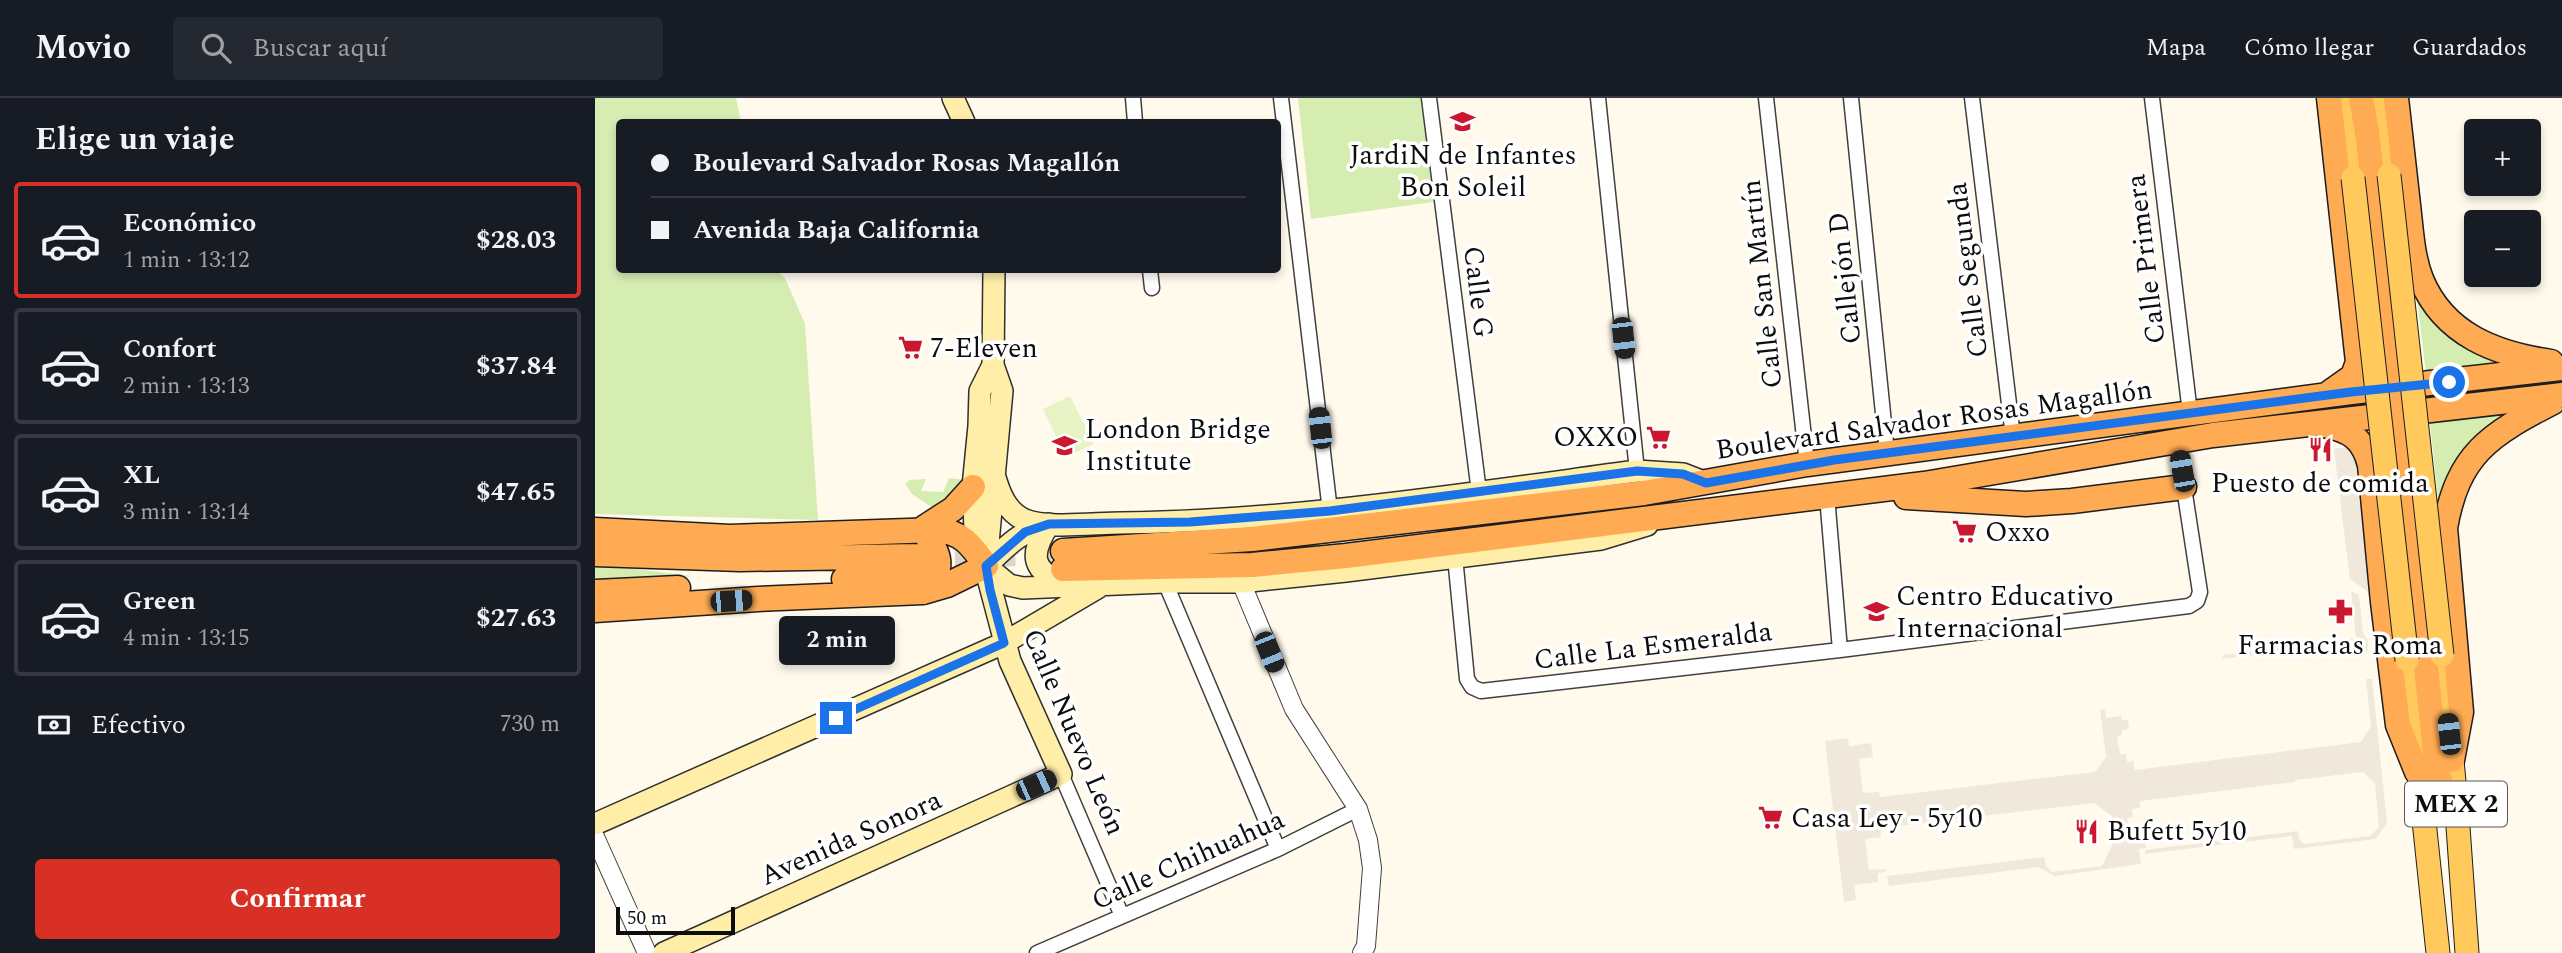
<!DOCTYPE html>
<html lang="es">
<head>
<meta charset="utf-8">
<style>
  body { margin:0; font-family:Spectral,serif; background:#242831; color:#f1f3f6; height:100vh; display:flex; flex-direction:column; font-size:26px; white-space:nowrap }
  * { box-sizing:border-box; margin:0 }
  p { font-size:23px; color:#9ea1a6 }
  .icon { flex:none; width:38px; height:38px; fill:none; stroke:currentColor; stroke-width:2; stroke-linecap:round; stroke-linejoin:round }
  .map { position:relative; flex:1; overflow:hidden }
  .drawer { display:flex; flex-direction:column; background:#171b24; width:595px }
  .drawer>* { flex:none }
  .banner { position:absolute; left:21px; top:21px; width:665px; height:154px; border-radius:7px; box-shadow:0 4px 10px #0003; display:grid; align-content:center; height:154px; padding:0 35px; background:#171b24 }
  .fabs { position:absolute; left:1869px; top:21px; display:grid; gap:14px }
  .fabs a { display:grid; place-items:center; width:77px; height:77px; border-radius:7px; background:#171b24; box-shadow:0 4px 10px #0003; font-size:35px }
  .scale { position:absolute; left:21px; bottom:18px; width:119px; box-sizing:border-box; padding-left:7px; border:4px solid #0d0d0d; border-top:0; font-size:19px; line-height:24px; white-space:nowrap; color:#0d0d0d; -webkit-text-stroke:5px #fff; paint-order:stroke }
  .end { position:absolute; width:32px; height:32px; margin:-16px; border:9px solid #1a73e8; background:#fff; box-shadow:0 0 0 4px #fff }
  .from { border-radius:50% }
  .bubble { position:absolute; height:49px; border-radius:7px; background:#171b24; box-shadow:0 4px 10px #0003; font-size:23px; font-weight:700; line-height:49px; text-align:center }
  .car { position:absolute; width:21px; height:42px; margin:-21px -10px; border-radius:9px; box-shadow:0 0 5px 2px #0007; background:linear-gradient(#222 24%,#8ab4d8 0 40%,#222 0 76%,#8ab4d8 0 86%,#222 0) }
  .banner b { display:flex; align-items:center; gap:24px; height:66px; font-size:26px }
  .banner b+b { border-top:2px solid #363941 }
  .banner i { width:18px; height:18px; background:#f1f3f6 }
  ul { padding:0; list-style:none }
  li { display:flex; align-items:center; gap:21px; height:116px; margin:0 14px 10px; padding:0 21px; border:4px solid #363941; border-radius:7px }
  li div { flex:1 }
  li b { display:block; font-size:26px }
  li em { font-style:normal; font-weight:700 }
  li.active { border-color:#d93025 }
  li>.icon { width:63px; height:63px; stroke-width:1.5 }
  h2 { padding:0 35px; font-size:32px; line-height:84px }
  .pay { display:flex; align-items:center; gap:18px; height:77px; padding:0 35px; font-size:26px }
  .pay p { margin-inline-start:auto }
  .button { display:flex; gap:14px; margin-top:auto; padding:14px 35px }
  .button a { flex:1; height:80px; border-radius:7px; background:#d93025; color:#fff; font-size:28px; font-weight:700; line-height:80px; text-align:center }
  header { display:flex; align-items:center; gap:42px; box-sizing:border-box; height:98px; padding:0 35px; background:#171b24; border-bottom:2px solid #363941 }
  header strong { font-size:33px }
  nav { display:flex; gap:38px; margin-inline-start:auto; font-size:24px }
  .search { width:490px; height:63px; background:#242831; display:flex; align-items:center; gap:18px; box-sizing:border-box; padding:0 24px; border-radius:7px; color:#9ea1a6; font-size:26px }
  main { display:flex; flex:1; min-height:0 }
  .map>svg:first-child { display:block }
  .green { fill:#d6edb2 }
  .pitch { fill:#e7f3c5 }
  .plaza { fill:#f0e8da }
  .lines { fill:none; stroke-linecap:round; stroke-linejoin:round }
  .trunk-tunnel { stroke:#dbd6cb; stroke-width:24; stroke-dasharray:24 12; stroke-linecap:butt }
  .minor-casing { stroke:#404040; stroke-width:17 }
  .tertiary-casing { stroke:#404040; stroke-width:20 }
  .secondary-casing { stroke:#2f2f2f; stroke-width:24 }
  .primary-casing { stroke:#1e1e1e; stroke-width:25 }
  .trunk-casing { stroke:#1e1e1e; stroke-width:27 }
  .minor { stroke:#fff; stroke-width:14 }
  .tertiary { stroke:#fff; stroke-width:18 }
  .secondary { stroke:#ffeea7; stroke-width:21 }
  .primary { stroke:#ffc95c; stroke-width:23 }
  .trunk { stroke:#ffab53; stroke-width:24 }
  .primary-bridge-casing { stroke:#1e1e1e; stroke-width:25; stroke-linecap:butt }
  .primary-bridge { stroke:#ffc95c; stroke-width:23 }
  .route { stroke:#1a73e8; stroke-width:9 }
  .labels { text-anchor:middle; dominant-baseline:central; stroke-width:7; stroke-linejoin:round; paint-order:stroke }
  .shield { fill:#fff; stroke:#565656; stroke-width:2 }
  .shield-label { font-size:26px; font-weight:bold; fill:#0d0d0d }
  .poi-label { font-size:28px; fill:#0d0d0d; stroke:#fff; text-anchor:start }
  .street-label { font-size:28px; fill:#0d0d0d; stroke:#fff }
</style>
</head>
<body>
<header>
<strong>Movio</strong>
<div class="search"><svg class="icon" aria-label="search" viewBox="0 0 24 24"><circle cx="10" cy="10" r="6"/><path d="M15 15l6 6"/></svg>Buscar aquí</div>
<nav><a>Mapa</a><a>Cómo llegar</a><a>Guardados</a></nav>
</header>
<main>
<section class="drawer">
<h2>Elige un viaje</h2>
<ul>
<li class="active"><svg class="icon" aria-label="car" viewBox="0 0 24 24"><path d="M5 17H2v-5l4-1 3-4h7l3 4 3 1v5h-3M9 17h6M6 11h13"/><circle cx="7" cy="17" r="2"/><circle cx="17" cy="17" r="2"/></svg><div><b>Económico</b><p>1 min · 13:12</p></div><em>$28.03</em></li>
<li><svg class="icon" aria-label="car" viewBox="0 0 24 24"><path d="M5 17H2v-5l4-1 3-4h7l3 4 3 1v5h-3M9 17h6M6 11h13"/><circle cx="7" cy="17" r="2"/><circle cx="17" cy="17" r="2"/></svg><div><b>Confort</b><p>2 min · 13:13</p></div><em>$37.84</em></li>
<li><svg class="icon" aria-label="car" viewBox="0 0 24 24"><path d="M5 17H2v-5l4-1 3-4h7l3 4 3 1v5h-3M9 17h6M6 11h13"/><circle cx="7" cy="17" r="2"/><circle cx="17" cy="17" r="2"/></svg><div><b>XL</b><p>3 min · 13:14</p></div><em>$47.65</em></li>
<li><svg class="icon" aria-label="car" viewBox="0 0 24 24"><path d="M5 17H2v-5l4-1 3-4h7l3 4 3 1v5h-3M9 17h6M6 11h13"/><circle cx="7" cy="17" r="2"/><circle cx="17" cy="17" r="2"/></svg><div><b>Green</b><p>4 min · 13:15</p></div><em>$27.63</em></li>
</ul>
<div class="pay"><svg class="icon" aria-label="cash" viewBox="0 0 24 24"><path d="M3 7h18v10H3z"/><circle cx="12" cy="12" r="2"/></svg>Efectivo<p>730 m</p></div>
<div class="button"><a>Confirmar</a></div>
</section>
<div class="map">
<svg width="1967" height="855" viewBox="0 0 1967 855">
  <rect width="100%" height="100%" fill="#fffaec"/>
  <path class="green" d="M0,0H141L146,24H24V172H181L190,180L210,226L223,422L0,416Z
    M703,0H827L838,104L716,121Z
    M1820,184L1926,266L1831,275Z
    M1925,311L1851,387L1843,402L1835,325Z
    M354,380L371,382L341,412L317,396L310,386L315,382L331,381L326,393L348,394Z
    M0,466L97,478L68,484L0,489Z"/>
  <path class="pitch" d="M475,298L499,346L471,359L448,311Z"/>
  <path class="plaza" d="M1754,349L1759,351L1770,399H1765L1764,403L1770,413L1782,498H1773L1772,493L1755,481L1739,351Z
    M1756,493L1764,497L1768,536L1773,542L1772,555L1764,557L1758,544L1627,561L1628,557L1761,540Z
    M1771,581H1777L1792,725L1781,741L1699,751L1697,738L1550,756V752L1703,733L1704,741L1709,746L1775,738L1784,729L1780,685L1768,674L1700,682V684L1545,703V710L1537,711L1538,719L1532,720L1534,734H1540L1542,740L1549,739L1551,750L1544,751L1546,766L1460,778L1443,769L1294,788L1292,778L1449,759L1451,768L1457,774L1507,768L1519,743L1517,718L1499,705L1285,730L1286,739L1270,741L1274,772L1291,771V774L1283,775V784L1259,787L1261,802L1249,804L1230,643L1253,640L1254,648L1276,645L1278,659L1264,661L1268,695L1284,694L1285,699L1500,674L1511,659L1505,612L1510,611L1511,620L1526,618L1527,622H1533L1534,631L1527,632V637L1522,639L1525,656H1531L1532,664L1538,663L1540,672L1766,644L1776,628Z"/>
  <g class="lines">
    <path class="trunk-tunnel" d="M324,458L404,457L468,453"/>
    <defs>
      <path id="minor" d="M538,0L540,24
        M686,0L735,413
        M834,0L884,394
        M1003,0L1042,373
        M1171,0L1212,366
        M1256,0L1292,355
        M1377,0L1418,339
        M1557,0L1595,315
        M555,172L557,190
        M1232,398L1245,552
        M860,459L872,581L877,589L886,593L1245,552L1594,508L1602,503L1605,494L1582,344
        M570,484L683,751
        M466,676L527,818
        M442,855L683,751L763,711"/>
      <path id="tertiary" d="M646,484L699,611L763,711L773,742L777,770L771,848L767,855
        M0,739L52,855"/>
      <path id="secondary" d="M358,0L369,24
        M399,376C404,394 411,414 430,422C451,431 501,425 525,425C699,423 871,396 1042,373L1088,376L1111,385
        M454,426C433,459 437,472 472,488
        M392,456L407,293L398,267L399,172
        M391,468L414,487L428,490L570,484H646L751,473L1006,441L1052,427
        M391,468C410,450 425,433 451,427
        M0,726L409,545L504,489
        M69,855L466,676L415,563L380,431L378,389L384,328L385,293L398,267"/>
      <path id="primary" d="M1749,0L1758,80
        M1787,0L1794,77
        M1847,557L1862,715L1872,855
        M1812,562L1843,855"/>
      <path id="trunk" d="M1766,0L1772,34L1802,290L1808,303
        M1801,0C1805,36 1809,72 1813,107C1816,132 1817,158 1826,181C1849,237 1901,256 1956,264
        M1734,295L1758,278L1763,264L1734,0
        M1794,302L1804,316L1842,673L1849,695L1862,715
        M1728,327C1755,332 1768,340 1775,367L1788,504L1803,627L1822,674
        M1311,399L1431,406L1477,403L1589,389
        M327,431C345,455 352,471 328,494
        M327,431L358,411L378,389
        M0,432L135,439L342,432C368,434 377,448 391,468L352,487L328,494L163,501L0,512
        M468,453L657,441L1049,395L1212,366L1756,294L1967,270
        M0,456L145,461L324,458
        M468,471L657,467L751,458L1329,386L1618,337L1967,297
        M249,481L325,477
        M0,494L83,490
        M1857,662L1866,614L1850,430C1863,356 1894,337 1958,304"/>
    </defs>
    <use href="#minor" class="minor-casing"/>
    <use href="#tertiary" class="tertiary-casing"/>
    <use href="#secondary" class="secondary-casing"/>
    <use href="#primary" class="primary-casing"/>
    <use href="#trunk" class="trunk-casing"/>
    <use href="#minor" class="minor"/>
    <use href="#tertiary" class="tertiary"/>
    <use href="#secondary" class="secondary"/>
    <use href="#primary" class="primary"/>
    <use href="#trunk" class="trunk"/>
    <defs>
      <path id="primary-bridge" d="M1794,77L1847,557
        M1758,80L1812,562"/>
    </defs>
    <use href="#primary-bridge" class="primary-bridge-casing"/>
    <use href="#primary-bridge" class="primary-bridge"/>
  </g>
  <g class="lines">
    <path class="route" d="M241,620L409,545L395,492L391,468L430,434L454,426L595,424L735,413L1042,373L1088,376L1111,385L1239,362L1756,294L1854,284"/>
  </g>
  <defs>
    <symbol id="school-bare" viewBox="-9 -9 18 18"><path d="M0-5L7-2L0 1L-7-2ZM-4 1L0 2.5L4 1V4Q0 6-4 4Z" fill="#c91830" stroke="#fff" stroke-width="2.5" paint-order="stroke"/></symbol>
    <symbol id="supermarket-bare" viewBox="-9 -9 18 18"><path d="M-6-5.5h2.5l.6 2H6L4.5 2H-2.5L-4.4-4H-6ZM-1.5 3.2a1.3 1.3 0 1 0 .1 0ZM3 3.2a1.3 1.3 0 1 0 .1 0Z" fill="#c91830" stroke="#fff" stroke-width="2.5" paint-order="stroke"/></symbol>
    <symbol id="restaurant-bare" viewBox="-9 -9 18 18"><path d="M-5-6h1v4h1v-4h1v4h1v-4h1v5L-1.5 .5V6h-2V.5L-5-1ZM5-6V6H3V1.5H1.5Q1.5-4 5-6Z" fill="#c91830" stroke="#fff" stroke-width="2.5" paint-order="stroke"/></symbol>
    <symbol id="pharmacy-bare" viewBox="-9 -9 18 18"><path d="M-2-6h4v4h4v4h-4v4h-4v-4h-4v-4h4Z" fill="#c91830" stroke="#fff" stroke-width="2.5" paint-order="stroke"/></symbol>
    <symbol id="university-bare" viewBox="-9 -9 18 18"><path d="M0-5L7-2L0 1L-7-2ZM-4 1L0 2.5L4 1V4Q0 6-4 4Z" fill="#c91830" stroke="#fff" stroke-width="2.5" paint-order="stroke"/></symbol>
  </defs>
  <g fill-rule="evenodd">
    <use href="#school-bare" x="850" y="6" width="35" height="35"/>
    <use href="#supermarket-bare" x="298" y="232" width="35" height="35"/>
    <use href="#supermarket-bare" x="1046" y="322" width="35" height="35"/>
    <use href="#school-bare" x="452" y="330" width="35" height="35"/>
    <use href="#restaurant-bare" x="1708" y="334" width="35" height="35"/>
    <use href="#supermarket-bare" x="1352" y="416" width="35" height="35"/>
    <use href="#pharmacy-bare" x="1728" y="496" width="35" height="35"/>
    <use href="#university-bare" x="1264" y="496" width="35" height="35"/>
    <use href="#supermarket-bare" x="1158" y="702" width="35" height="35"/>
    <use href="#restaurant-bare" x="1474" y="716" width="35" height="35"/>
  </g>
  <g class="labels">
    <rect class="shield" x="1810" y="683.5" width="102" height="45" rx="5"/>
    <g class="shield-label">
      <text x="1861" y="706">MEX 2</text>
    </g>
    <g class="poi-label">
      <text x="868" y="57" text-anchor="middle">JardiN de Infantes<tspan x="868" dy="32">Bon Soleil</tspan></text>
      <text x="335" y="250">7-Eleven</text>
      <text x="490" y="331">London Bridge<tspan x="490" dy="32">Institute</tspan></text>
      <text x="1043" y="339" text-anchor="end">OXXO</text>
      <text x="1725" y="385" text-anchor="middle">Puesto de comida</text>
      <text x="1390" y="434">Oxxo</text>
      <text x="1301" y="498">Centro Educativo<tspan x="1301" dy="32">Internacional</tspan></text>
      <text x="1745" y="547" text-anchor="middle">Farmacias Roma</text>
      <text x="1196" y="720">Casa Ley - 5y10</text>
      <text x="1512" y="733">Bufett 5y10</text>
    </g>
    <g class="street-label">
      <text transform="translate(1551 161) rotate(-97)">Calle Primera</text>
      <text transform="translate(1373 172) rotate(-97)">Calle Segunda</text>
      <text transform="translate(1250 180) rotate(-96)">Callejón D</text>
      <text transform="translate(1167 186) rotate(-96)">Calle San Martín</text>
      <text transform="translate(883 194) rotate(83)">Calle G</text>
      <text transform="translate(1339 322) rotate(-8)">Boulevard Salvador Rosas Magallón</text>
      <text transform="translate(1058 548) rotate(-7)">Calle La Esmeralda</text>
      <text transform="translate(479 634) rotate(67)">Calle Nuevo León</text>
      <text transform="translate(256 740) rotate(-24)">Avenida Sonora</text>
      <text transform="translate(593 762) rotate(-24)">Calle Chihuahua</text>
    </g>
  </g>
</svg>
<div class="fabs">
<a>+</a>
<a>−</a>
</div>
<div class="scale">50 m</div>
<i class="end from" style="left:1854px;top:284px"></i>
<i class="end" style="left:241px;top:620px"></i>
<div class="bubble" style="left:184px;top:518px;width:116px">2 min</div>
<i class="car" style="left:1028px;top:240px;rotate:174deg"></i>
<i class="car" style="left:725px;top:330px;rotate:354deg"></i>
<i class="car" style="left:1587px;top:373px;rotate:350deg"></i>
<i class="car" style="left:136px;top:503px;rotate:86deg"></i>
<i class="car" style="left:674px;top:554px;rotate:158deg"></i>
<i class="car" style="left:1854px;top:636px;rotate:354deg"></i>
<i class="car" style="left:441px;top:687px;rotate:66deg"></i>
<div class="banner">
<b><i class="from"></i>Boulevard Salvador Rosas Magallón</b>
<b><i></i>Avenida Baja California</b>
</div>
</div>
</main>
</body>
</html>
